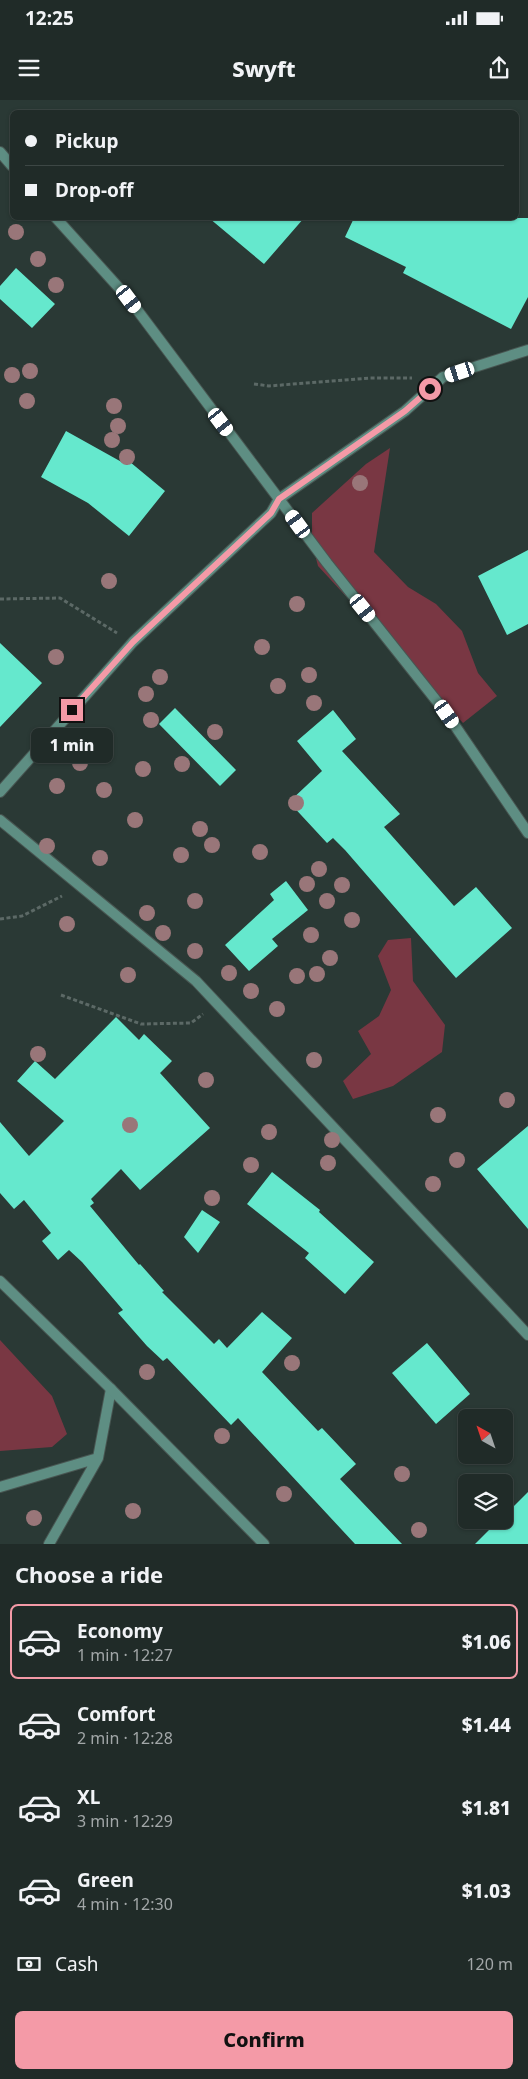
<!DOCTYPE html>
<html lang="en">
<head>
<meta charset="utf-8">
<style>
  body { margin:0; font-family:"Noto Sans",sans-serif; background:#283330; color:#f1f3f6; height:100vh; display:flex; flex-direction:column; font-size:19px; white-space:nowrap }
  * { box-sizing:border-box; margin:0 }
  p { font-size:16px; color:#a2a7a8 }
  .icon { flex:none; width:28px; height:28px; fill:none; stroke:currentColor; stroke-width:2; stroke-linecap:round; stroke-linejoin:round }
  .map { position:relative; height:1444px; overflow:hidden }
  .side { display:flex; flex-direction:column; background:#202b28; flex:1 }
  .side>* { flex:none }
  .guide { position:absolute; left:10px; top:10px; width:509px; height:110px; border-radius:8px; box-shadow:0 1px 4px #0004,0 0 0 1px #3d4745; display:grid; align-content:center; height:110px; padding:0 15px; background:#202b28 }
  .needle { width:32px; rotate:320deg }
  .controls { position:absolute; left:458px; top:1309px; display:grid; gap:10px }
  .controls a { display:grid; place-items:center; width:55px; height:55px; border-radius:8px; background:#202b28; box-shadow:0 1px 4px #0004,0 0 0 1px #3d4745; font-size:25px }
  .end { position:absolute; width:22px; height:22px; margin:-11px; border:6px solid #f49aa7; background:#111; box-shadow:0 0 0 2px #111 }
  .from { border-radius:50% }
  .bubble { position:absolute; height:35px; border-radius:8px; background:#202b28; box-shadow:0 1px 4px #0004,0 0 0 1px #3d4745; font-size:16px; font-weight:800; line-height:35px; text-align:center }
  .car { position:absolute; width:15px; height:30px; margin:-15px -8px; border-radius:6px; box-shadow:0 0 4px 1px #0007; background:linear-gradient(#fff 24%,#345 0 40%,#fff 0 76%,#345 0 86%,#fff 0) }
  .guide b { display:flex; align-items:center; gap:18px; height:48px; font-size:19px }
  .guide b+b { border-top:1px solid #3d4745 }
  .guide i { width:12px; height:12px; background:#f1f3f6 }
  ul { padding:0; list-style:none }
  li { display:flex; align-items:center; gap:15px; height:75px; margin:0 10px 8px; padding:0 5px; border:2px solid transparent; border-radius:8px }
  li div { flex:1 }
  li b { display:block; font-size:19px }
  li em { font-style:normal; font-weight:800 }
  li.active { border-color:#f49aa7 }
  li>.icon { width:45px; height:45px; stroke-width:1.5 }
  h2 { padding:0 15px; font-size:22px; line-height:60px }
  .pay { display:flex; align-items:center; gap:12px; height:55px; padding:0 15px; font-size:19px }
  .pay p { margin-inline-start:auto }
  .cta { display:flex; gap:10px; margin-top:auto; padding:10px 15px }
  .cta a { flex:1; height:58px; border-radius:8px; background:#f49aa7; color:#111; font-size:20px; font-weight:800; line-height:58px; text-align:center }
  .status { display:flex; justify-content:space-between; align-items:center; height:35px; padding:0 25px; background:#202b28; direction:ltr }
  .status svg { height:14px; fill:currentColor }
  header { display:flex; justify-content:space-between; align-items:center; height:65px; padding:0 15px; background:#202b28; font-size:22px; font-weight:800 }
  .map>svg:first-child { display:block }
  .green { fill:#793743 }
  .building { fill:#65e8cd }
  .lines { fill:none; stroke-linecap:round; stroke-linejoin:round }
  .lane-casing { stroke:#485652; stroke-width:12 }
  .street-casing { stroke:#485652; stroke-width:12 }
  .path { stroke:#5c6966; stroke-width:3; stroke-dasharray:4 2.5; stroke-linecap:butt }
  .lane { stroke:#5e8e83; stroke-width:10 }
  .street { stroke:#5e8e83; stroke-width:10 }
  .tree { fill:#997679 }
  .route { stroke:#f49aa7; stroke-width:6 }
</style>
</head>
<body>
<div class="status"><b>12:25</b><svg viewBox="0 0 49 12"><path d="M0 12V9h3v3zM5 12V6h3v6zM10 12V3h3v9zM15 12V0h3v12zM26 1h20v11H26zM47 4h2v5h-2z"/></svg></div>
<header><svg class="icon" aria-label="menu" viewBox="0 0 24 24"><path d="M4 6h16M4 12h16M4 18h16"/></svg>Swyft<svg class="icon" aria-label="share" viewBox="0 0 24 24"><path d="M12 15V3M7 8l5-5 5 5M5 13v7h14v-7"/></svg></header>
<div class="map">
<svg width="528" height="1444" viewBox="0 0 528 1444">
  <rect width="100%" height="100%" fill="#2a3935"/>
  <path class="green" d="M390,348L374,452L408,487L436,504L462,531L478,573L497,596L463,623L318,466L312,443V413L366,364Z
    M411,838L413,881L445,925L442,952L393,986L353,999L343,981L371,954L358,931L379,916L391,890L378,856L388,840Z
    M0,1240L52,1296L67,1334L52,1347L0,1351Z"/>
  <path class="building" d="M209,118H304L264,164Z
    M354,118H528V197L511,229L403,173L406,167L345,137Z
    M16,168L55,204L32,228L0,199V186Z
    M66,331L127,365L130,362L165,391L129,436L88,403L41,377Z
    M528,450V524L507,535L478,476Z
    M0,543L42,583L0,627Z
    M175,608L236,670L220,686L159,624Z
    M333,610L356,639L342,651L400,714L384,727L454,806L476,787L512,828L456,878L345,750L333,738L327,743L289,702L322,671L297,641Z
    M286,781L308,810L272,839L278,846L249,871L225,845L274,800L270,794Z
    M116,917L139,940L144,934L172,961L160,973L210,1028L140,1090L121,1069L91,1099L94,1103L90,1106L139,1165L140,1164L164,1191L162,1192L214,1244L219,1239L227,1248L262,1212L292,1238L262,1272L318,1331L322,1328L356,1364L340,1379L402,1444H355L238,1318L231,1325L167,1258L163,1261L147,1246L118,1213L123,1210L82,1162L69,1150L58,1160L42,1141L51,1133L24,1100L14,1109L0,1093V1022L29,1056L64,1021L17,981L35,961L55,979Z
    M528,1026V1129L477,1069Z
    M272,1072L320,1110L319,1112L374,1162L345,1194L305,1158L309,1153L247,1104Z
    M202,1110L220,1122L198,1153L184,1137Z
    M427,1243L470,1294L436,1324L392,1273Z
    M528,1392V1444H475L499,1420H504V1416Z"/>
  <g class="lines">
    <defs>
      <path id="lane" d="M0,1387L98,1358
        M49,1444L98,1358L111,1289"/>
      <path id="street" d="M0,52L12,66
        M56,118L129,199L327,463L447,614L528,733
        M0,692L133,542L271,413L279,399L405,311L443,277L528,250
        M0,720L196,881L528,1235
        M0,1181L111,1289L264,1444"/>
    </defs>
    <use href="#lane" class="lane-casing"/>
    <use href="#street" class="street-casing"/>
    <path class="path" d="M254,284L269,286L370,278H412
      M0,499L60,498L117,533
      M0,819L22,816L62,796
      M61,895L141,924L191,923L203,914"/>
    <use href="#lane" class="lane"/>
    <use href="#street" class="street"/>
  </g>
  <g class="tree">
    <circle cx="16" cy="132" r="8"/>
    <circle cx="38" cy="159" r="8"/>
    <circle cx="56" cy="185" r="8"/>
    <circle cx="30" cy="271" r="8"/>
    <circle cx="12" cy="275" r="8"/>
    <circle cx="27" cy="301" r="8"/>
    <circle cx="114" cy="306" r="8"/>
    <circle cx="118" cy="326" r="8"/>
    <circle cx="112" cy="340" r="8"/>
    <circle cx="127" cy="357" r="8"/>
    <circle cx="360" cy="383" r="8"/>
    <circle cx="109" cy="481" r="8"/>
    <circle cx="297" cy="504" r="8"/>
    <circle cx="262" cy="547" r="8"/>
    <circle cx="56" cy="557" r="8"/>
    <circle cx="309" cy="575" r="8"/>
    <circle cx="160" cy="577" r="8"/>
    <circle cx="278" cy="586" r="8"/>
    <circle cx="146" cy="594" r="8"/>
    <circle cx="314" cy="603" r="8"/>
    <circle cx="151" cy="620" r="8"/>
    <circle cx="215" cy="632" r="8"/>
    <circle cx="80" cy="663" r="8"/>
    <circle cx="182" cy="664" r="8"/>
    <circle cx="143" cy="669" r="8"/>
    <circle cx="57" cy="686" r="8"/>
    <circle cx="104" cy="690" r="8"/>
    <circle cx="296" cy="703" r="8"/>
    <circle cx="135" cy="720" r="8"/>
    <circle cx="200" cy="729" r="8"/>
    <circle cx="212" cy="745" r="8"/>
    <circle cx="47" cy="746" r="8"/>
    <circle cx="260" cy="752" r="8"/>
    <circle cx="181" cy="755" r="8"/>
    <circle cx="100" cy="758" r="8"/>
    <circle cx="319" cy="769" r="8"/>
    <circle cx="307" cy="784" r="8"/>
    <circle cx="342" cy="785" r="8"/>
    <circle cx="195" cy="801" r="8"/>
    <circle cx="327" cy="801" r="8"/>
    <circle cx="147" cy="813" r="8"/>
    <circle cx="352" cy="820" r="8"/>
    <circle cx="67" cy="824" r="8"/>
    <circle cx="163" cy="833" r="8"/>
    <circle cx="311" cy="835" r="8"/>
    <circle cx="195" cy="851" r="8"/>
    <circle cx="330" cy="858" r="8"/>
    <circle cx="229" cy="873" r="8"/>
    <circle cx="317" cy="874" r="8"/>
    <circle cx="128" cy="875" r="8"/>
    <circle cx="297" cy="876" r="8"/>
    <circle cx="251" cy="891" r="8"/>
    <circle cx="277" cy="909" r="8"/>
    <circle cx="38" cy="954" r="8"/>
    <circle cx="314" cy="960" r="8"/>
    <circle cx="206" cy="980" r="8"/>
    <circle cx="507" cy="1000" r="8"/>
    <circle cx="438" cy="1015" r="8"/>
    <circle cx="130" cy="1025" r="8"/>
    <circle cx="269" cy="1032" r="8"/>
    <circle cx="332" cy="1040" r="8"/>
    <circle cx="457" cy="1060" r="8"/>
    <circle cx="328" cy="1063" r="8"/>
    <circle cx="251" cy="1065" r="8"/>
    <circle cx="433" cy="1084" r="8"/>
    <circle cx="212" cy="1098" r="8"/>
    <circle cx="292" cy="1263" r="8"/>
    <circle cx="147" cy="1272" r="8"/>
    <circle cx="222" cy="1336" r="8"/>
    <circle cx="402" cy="1374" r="8"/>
    <circle cx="284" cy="1394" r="8"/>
    <circle cx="133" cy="1411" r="8"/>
    <circle cx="34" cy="1418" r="8"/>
    <circle cx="419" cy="1430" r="8"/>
  </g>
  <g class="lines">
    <path class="route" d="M72,610L133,542L271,413L279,399L405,311L430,289"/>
  </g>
</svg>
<div class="controls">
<a><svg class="needle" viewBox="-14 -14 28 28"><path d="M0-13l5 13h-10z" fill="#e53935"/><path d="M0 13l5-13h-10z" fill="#a2a7a8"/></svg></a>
<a><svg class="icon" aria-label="layers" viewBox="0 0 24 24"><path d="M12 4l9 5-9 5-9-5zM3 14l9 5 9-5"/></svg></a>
</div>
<i class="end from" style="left:430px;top:289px"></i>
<i class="end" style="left:72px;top:610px"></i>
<div class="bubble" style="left:31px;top:628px;width:82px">1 min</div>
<i class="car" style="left:129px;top:199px;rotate:143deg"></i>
<i class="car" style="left:460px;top:272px;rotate:252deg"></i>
<i class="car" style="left:221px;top:322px;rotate:143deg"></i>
<i class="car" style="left:298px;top:424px;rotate:324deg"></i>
<i class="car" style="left:363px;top:508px;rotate:141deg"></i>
<i class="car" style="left:447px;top:614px;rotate:145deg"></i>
<div class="guide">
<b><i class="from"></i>Pickup</b>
<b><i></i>Drop-off</b>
</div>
</div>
<section class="side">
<h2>Choose a ride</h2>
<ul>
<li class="active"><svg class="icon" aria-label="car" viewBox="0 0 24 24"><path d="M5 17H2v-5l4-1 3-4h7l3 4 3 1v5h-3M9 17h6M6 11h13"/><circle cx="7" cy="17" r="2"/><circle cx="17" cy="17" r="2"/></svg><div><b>Economy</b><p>1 min · 12:27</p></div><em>$1.06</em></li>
<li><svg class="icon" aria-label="car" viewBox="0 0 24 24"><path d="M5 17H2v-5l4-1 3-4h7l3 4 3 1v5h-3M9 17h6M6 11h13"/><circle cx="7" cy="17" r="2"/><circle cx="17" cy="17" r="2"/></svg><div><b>Comfort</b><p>2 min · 12:28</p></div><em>$1.44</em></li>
<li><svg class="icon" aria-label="car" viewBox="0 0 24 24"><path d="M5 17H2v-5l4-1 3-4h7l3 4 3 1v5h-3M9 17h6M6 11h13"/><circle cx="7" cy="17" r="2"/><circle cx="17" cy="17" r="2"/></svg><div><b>XL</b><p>3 min · 12:29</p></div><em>$1.81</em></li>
<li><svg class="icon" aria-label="car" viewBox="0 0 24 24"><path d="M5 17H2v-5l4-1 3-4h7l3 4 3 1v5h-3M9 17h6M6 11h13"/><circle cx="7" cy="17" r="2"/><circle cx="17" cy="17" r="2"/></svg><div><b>Green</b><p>4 min · 12:30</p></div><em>$1.03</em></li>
</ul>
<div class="pay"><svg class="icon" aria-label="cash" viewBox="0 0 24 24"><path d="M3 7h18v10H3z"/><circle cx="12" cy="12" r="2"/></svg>Cash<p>120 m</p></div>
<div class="cta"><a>Confirm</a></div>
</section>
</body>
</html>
